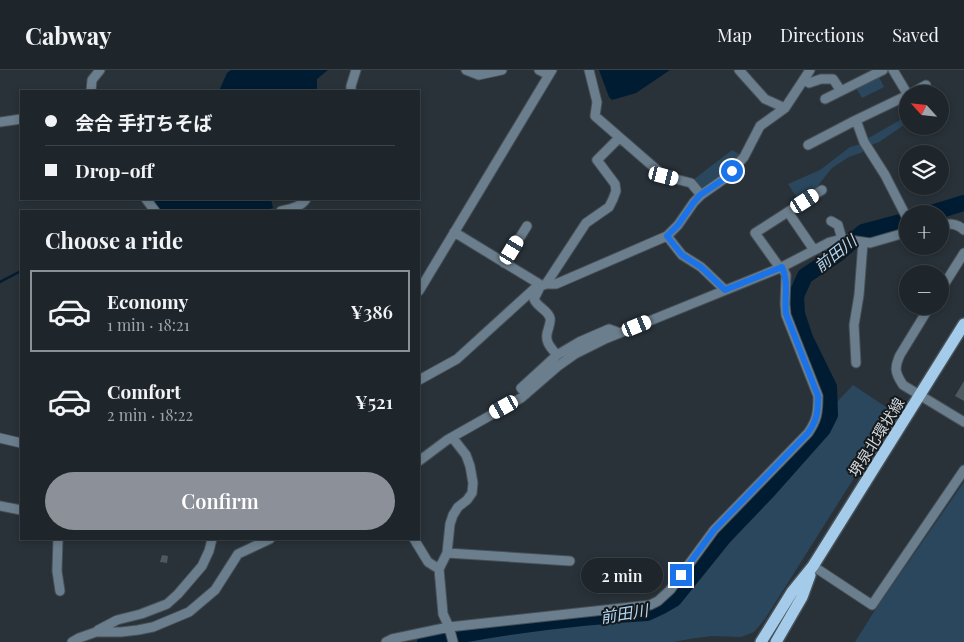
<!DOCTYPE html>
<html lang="en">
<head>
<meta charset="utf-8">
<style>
  body { margin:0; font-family:"Playfair Display","Noto Sans JP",serif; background:#2c3237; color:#f1f3f6; height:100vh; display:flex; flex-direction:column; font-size:19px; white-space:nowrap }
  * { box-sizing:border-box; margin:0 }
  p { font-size:16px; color:#a1a5a9 }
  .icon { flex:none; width:28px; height:28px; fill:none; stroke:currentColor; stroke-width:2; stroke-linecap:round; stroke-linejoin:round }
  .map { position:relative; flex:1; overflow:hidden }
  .side { position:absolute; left:20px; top:140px; width:400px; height:330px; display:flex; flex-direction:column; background:#1f262b; border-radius:0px; box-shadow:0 2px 8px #0003,0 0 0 1px #3c4347 }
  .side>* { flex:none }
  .guide { position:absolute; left:20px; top:20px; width:400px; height:110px; border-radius:0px; box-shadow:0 2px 8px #0003,0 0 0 1px #3c4347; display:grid; align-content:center; height:110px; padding:0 25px; background:#1f262b }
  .needle { width:32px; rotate:297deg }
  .controls { position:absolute; left:899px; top:15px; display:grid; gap:10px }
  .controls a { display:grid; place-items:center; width:50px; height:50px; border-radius:50%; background:#1f262b; box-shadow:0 2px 8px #0003,0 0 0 1px #3c4347; font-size:25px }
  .end { position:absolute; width:22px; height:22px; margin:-11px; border:6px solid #1a73e8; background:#fff; box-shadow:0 0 0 2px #fff }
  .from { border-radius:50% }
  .bubble { position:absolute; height:35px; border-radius:18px; background:#1f262b; box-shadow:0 2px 8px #0003,0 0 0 1px #3c4347; font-size:16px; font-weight:600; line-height:35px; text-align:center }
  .car { position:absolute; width:15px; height:30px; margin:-15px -8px; border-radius:6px; box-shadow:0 0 4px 1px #0007; background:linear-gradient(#fff 24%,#345 0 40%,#fff 0 76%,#345 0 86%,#fff 0) }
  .guide b { display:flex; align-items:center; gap:18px; height:48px; font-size:19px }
  .guide b+b { border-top:1px solid #3c4347 }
  .guide i { width:12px; height:12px; background:#f1f3f6 }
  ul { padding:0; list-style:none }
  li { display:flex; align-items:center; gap:15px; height:82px; margin:0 10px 8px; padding:0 15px; border:2px solid transparent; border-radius:0px }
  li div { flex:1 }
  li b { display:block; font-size:19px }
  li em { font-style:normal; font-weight:600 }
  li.on { border-color:#8c9099 }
  li>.icon { width:45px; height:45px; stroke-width:1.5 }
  h2 { padding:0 25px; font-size:22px; line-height:60px }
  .primary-button { display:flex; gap:10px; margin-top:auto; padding:10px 25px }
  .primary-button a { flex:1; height:58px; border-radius:30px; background:#8c9099; color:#fff; font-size:20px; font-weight:600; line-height:58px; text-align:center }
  header { display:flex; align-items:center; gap:30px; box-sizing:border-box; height:70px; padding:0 25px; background:#1f262b; border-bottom:1px solid #3c4347 }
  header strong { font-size:24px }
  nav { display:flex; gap:28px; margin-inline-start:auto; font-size:18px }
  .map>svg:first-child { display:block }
  .green { fill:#2a475d }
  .water { fill:#001c32 }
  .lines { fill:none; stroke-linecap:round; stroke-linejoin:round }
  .stream { stroke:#001c32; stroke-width:2.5 }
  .river { stroke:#001c32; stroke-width:16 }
  .building { fill:#4f5960 }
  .minor-casing { stroke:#475056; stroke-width:11 }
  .major-casing { stroke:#475056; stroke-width:14 }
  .minor { stroke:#6b7e8d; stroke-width:9 }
  .major { stroke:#a4ccea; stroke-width:11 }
  .route { stroke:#1a73e8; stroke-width:6 }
  .labels { text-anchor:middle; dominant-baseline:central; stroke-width:4; stroke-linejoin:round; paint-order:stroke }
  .street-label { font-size:15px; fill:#d1d7db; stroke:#15191c }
  .water-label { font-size:16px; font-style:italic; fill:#b0d8f7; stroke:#15191c }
</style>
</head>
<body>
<header>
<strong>Cabway</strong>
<nav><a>Map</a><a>Directions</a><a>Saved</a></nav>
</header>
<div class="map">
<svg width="964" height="572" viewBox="0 0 964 572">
  <rect width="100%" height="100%" fill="#293239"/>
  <path class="green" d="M879,7L884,17L862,28L856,18Z
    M907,46V53L879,72L871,75L867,69Z
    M861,74L863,82L849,87L832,98L812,123L799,131L788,114L820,100L850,77Z
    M732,80L741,85L730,99L702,121L693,110Z
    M853,315L895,343L765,549L754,562L741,567L712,566L689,569L674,572H456V569L653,547L680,529L723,473L823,364L832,350L835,334Z
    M964,412V572H855L875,540Z"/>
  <path class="water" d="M231,0H328L317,9V21H219L227,3Z
    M599,0H670L636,23L612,30L609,27Z
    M152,129H271L273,138L263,141H159Z"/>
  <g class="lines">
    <path class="stream" d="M0,212L21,201"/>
    <path class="river" d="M928,144L964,133
      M425,572C498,557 573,547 647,543L660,537L674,529L724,467L768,421L823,359L830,345L829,317L805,268L797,244L796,226L805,206L839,183L863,162L908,150"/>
  </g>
  <path class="building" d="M964,311V331L955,326Z
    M162,485L168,486L167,493L160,492Z"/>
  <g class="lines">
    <defs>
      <path id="minor" d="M466,0L479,5L502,0
        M539,0L549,5
        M589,0L597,32L595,46L664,106L691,113L701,125
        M739,0L765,29L785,38
        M893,0L908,25
        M804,9L809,13L821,9H833L841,21L883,0
        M91,21L92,10L100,0
        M351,21V16L356,0
        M910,24L926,15
        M908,25L856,50L864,72L885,105L908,150
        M825,29L841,21
        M0,52L21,49
        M808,75L856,50
        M146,129L155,141
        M281,141C290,139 301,137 306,129
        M788,142L814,180
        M831,151L838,155L842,169
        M940,155C949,153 957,153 964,160
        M454,162L541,215L534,229C537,237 548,240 550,248C551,251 549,256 548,260C544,271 550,277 557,285
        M667,166L682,185L701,197L725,220
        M504,193L527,156
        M780,198L755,163L822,120
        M546,214L586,153L609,137L613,129L616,121L615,114L597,90L619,68
        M419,221L552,0
        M940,221L964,183
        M930,236L900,285C894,298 895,303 903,315L964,352
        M856,293L854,255L859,225L863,172
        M419,310L457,289L535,218L546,214H556L667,166L678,155L694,132L701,125L724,109L744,87L760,56L785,38L810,0
        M526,324L521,318L557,285L579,272L609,259L620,263
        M452,367L466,385L470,396L473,413L472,423L467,430L458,437L453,445L450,454L447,483L439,499L443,544L449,557L453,572
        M0,368L21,373
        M419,391L447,370L521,328L558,296L575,284L605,269L780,198L830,172L842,169L870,173L908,162
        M0,436L21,440
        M58,469L57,501L60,521
        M414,469L428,492L439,499
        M447,483L570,491
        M813,496L872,535L964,400
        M98,560L117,550L141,544L167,534L178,524L202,496L209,481L212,469
        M72,572L79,568L96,562H121L138,560L153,557L189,542L215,520L238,484L270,469
        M386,572L392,569L449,557L650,535L658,531L670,520L714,460L808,363C817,350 818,343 818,326L786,245L785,234L786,205L782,197"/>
      <path id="major" d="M761,572L792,522L813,496L964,254
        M776,572L802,527L810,505"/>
    </defs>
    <use href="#minor" class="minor-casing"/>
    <use href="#major" class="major-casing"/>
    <use href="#minor" class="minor"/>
    <use href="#major" class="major"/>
  </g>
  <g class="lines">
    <path class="route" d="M681,505L714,460L808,363C817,350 818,343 818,326L786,244C784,228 789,212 782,197L725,220L701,197L682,185L667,166L678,155L694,132L700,125L724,109L732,101"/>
  </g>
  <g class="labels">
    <g class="street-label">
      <text transform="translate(876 367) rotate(-58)">堺泉北環状線</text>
    </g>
    <g class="water-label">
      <text transform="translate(835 183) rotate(-38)">前田川</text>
      <text transform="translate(624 543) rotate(-9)">前田川</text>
    </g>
  </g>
</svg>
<div class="controls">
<a><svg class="needle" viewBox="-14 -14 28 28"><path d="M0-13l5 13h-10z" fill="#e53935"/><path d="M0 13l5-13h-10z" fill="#a1a5a9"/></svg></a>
<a><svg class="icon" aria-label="layers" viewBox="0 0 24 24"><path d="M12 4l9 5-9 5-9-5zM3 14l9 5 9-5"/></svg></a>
<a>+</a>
<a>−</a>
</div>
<i class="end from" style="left:732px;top:101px"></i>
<i class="end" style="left:681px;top:505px"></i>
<div class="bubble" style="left:581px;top:488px;width:82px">2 min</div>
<i class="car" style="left:664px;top:106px;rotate:104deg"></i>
<i class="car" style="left:805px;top:131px;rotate:58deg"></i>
<i class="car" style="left:512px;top:180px;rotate:31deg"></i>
<i class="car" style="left:637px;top:256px;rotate:68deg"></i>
<i class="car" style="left:504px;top:337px;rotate:241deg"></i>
<div class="guide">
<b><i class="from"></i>会合 手打ちそば</b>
<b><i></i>Drop-off</b>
</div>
<section class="side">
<h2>Choose a ride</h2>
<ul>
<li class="on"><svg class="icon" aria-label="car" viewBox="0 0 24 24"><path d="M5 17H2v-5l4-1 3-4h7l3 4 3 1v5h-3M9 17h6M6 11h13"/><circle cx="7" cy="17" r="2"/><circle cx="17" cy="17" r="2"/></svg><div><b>Economy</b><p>1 min · 18:21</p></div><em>¥386</em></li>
<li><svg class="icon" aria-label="car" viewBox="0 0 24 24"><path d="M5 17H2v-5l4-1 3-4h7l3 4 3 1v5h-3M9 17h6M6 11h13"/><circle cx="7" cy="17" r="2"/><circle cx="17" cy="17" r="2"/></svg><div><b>Comfort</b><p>2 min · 18:22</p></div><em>¥521</em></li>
</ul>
<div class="primary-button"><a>Confirm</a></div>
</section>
</div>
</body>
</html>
